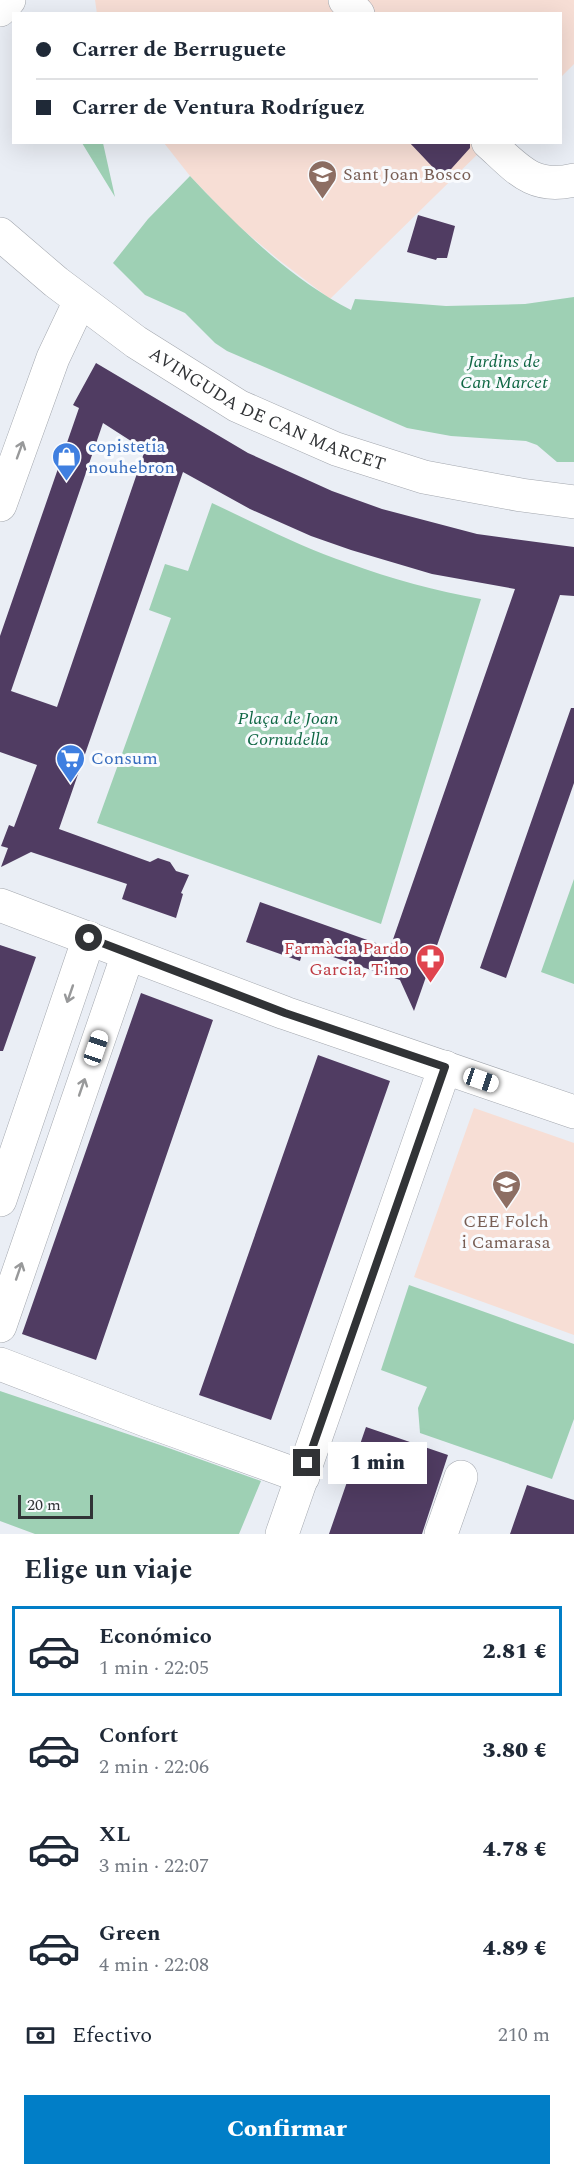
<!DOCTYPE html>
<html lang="es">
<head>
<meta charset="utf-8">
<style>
  body { margin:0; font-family:Spectral,serif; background:#f2f2f3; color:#1f2937; height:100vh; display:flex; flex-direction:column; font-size:22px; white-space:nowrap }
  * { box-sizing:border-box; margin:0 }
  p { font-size:20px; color:#747a83 }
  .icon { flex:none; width:33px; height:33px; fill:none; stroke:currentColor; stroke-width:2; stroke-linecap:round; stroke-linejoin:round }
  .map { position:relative; height:1534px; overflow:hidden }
  .panel { display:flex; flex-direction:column; background:#fff; flex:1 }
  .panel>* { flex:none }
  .hud { position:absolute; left:12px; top:12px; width:550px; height:132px; border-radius:0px; box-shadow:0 6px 24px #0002; display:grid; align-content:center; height:132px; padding:0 24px; background:#fff }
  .scale { position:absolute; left:18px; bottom:15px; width:75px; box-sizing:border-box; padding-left:6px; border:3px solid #313336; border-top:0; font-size:16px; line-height:21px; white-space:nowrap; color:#313336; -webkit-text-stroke:4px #f9fbfe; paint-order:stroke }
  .end { position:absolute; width:27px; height:27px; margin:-14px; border:8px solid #313336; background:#fff; box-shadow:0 0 0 3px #fff }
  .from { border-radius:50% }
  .bubble { position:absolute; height:42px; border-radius:0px; background:#fff; box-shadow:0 6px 24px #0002; font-size:20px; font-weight:800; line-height:42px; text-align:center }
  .car { position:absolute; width:18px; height:36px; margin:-18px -9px; border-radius:8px; box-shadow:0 0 4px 2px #0007; background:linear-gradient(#fff 24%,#345 0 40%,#fff 0 76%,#345 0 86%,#fff 0) }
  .hud b { display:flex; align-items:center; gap:21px; height:57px; font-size:22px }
  .hud b+b { border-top:2px solid #e0e1e3 }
  .hud i { width:15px; height:15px; background:#1f2937 }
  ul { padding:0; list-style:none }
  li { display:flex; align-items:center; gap:18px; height:90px; margin:0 12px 9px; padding:0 12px; border:3px solid transparent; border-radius:0px }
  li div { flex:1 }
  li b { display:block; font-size:22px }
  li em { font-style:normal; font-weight:800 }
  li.current { border-color:#017ec7 }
  li>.icon { width:54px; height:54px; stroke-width:1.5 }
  h2 { padding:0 24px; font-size:27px; line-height:72px }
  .pay { display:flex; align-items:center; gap:15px; height:66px; padding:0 24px; font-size:22px }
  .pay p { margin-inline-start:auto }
  .action { display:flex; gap:12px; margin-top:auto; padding:12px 24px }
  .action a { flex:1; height:69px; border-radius:0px; background:#017ec7; color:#fff; font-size:24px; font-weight:800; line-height:69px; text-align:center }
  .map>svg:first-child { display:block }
  .education { fill:#f7ded5 }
  .green { fill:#9ed0b4 }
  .building { fill:#503c62; fill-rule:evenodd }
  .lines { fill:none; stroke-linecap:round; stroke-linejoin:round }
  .minor-casing { stroke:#a3a7ae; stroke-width:34 }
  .minor { stroke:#fff; stroke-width:33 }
  .oneway { stroke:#98999a }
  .route { stroke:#313336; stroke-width:8 }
  .labels { text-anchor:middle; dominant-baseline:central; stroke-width:6; stroke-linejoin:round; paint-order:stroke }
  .education-label { font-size:18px; fill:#785e54; stroke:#f9fbfe; text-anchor:start }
  .park-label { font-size:18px; font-style:italic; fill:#0e6643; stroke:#f9fbfe }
  .street-label { font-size:18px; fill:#313336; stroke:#f9fbfe }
  .shop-label { font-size:18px; fill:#366cbe; stroke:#f9fbfe; text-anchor:start }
  .health-label { font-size:18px; fill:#be3a42; stroke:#f9fbfe; text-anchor:end }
</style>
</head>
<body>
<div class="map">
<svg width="574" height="1534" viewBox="0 0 574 1534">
  <rect width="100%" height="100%" fill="#eaeef5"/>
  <path class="education" d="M95,0H574V64L561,77V14H97Z
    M164,143H489L330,299L279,260L235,223L190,176Z
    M474,1108L574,1143V1335L414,1277Z"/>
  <path class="green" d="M82,143H103L115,197Z
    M190,176C237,226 289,278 351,310L355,299L446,306L525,304L574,297V462H557L537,445L526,441L451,436L407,428L227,351L215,343L185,313L145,295L113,263L148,219Z
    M212,503C257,524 301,547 348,563C391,579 436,591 481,599L381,924L97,823L171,618L149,610L165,564L188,571Z
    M574,879V984L541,972Z
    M409,1285L574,1344V1419L552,1479L420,1433L418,1408L427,1387L381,1370Z
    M0,1391L163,1446L261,1481L239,1534H35L0,1521Z"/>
  <path class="building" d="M409,142H470V148L443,178Z
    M418,215L455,226L447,258H437L436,260L407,252Z
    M96,363L248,453L332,491L382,509L477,534L574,547V596L560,595L414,1011L400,980L304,947L300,961L246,942L260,902L390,948L515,589L432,574L351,550L311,536L250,509L183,472L59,829L150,862L158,858L170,862L176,871L189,875L181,893L183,894L176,918L122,899L127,884L31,852L1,867L8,848L1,846L9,825L14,827L37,765L0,752V636L79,408L73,405ZM103,423L145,450L57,707L11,691Z
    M571,708H574V783L506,978L480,968Z
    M0,945L36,957L3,1051H0Z
    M141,993L213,1020L96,1360L22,1334Z
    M318,1055L390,1081L271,1420L199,1395Z
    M366,1427L448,1455L422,1534H329Z
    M527,1485L574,1500V1534H510Z"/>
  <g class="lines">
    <defs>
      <g id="minor">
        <path d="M345,0L358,14"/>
        <path d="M0,10L9,0"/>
        <path d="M488,142C517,168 532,190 574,180"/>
        <path id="s1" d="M0,234L56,282L136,342L238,406L336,449L424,477L521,495L574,502"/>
        <path d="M0,505L53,358L80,301"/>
        <path d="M0,905L285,1013L574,1112"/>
        <path d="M0,1200L89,938"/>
        <path d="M0,1326L128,954"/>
        <path d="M0,1364L148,1421L303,1477"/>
        <path d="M282,1534L445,1067"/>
        <path d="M441,1534L461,1477"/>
      </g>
    </defs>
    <use href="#minor" class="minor-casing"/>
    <use href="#minor" class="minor"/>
  </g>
  <defs><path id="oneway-shaft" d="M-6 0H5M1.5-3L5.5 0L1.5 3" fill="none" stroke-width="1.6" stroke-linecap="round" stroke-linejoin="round" transform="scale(1.5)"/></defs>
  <g class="oneway">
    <use href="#oneway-shaft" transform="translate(20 450) rotate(-70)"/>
    <use href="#oneway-shaft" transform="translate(70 994) rotate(109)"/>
    <use href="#oneway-shaft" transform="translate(82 1087) rotate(-71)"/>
    <use href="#oneway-shaft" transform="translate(19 1271) rotate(-71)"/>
  </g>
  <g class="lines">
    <path class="route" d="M89,938L285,1013L445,1067L307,1463"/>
  </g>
  <defs>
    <symbol id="school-pin" viewBox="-11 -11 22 30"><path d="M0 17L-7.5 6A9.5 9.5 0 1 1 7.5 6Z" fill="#8d6e63" stroke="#f9fbfe"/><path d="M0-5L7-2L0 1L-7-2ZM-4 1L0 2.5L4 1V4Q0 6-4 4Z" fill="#fff"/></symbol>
    <symbol id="shop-pin" viewBox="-11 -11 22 30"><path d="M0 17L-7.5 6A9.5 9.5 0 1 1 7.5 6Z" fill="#3f7fe0" stroke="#f9fbfe"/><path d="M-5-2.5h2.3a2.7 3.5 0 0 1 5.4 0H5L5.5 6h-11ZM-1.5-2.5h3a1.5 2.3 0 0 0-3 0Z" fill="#fff"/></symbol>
    <symbol id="supermarket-pin" viewBox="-11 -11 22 30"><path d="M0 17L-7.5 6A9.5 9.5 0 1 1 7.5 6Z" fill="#3f7fe0" stroke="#f9fbfe"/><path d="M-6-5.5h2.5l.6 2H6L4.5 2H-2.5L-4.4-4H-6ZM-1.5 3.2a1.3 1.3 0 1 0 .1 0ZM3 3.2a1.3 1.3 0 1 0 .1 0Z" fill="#fff"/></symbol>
    <symbol id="pharmacy-pin" viewBox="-11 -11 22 30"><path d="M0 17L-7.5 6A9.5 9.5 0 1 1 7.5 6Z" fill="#e0444e" stroke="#f9fbfe"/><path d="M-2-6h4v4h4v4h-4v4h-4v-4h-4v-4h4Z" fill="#fff"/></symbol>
  </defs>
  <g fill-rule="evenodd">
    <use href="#school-pin" x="306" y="158" width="33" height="45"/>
    <use href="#shop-pin" x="50" y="440" width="33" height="45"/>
    <use href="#supermarket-pin" x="54" y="742" width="33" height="45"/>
    <use href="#pharmacy-pin" x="414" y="942" width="33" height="45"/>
    <use href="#school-pin" x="490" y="1168" width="33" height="45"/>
  </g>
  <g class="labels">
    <g class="education-label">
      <text x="343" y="174">Sant Joan Bosco</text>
      <text x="506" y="1221" text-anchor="middle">CEE Folch<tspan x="506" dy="21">i Camarasa</tspan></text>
    </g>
    <g class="park-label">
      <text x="504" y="361">Jardins de<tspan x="504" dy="21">Can Marcet</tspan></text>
      <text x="288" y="718">Plaça de Joan<tspan x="288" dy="21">Cornudella</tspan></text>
    </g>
    <g class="street-label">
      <text stroke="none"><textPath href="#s1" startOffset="322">AVINGUDA DE CAN MARCET</textPath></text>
    </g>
    <g class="shop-label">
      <text x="88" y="446">copistetia<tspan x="88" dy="21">nouhebron</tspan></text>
      <text x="91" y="758">Consum</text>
    </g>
    <g class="health-label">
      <text x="409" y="948">Farmàcia Pardo<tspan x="409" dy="21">Garcia, Tino</tspan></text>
    </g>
  </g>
</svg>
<div class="scale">20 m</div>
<i class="end from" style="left:89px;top:938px"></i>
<i class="end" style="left:307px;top:1463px"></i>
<div class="bubble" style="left:328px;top:1442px;width:99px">1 min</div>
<i class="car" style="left:96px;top:1048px;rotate:19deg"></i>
<i class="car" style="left:481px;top:1080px;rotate:109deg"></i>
<div class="hud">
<b><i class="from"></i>Carrer de Berruguete</b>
<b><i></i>Carrer de Ventura Rodríguez</b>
</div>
</div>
<section class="panel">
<h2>Elige un viaje</h2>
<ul>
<li class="current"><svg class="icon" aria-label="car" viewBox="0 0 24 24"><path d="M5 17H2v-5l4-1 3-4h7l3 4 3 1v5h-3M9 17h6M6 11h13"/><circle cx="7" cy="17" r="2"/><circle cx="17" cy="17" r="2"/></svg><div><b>Económico</b><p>1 min · 22:05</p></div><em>2.81 €</em></li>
<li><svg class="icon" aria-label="car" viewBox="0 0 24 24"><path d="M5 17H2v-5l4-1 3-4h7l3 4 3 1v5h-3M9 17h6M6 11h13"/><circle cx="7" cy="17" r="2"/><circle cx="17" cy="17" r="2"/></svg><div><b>Confort</b><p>2 min · 22:06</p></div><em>3.80 €</em></li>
<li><svg class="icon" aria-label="car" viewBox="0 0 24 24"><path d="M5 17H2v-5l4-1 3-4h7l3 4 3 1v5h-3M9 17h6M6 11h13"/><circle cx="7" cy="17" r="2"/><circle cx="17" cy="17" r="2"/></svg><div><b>XL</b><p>3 min · 22:07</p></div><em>4.78 €</em></li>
<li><svg class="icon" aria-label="car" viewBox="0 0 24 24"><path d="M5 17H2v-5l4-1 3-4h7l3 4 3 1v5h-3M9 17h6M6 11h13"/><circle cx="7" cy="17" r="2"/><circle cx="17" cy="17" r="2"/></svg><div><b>Green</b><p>4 min · 22:08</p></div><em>4.89 €</em></li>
</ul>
<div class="pay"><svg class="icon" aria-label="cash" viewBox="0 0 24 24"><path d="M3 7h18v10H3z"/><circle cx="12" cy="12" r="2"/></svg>Efectivo<p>210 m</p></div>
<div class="action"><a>Confirmar</a></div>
</section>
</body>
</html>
